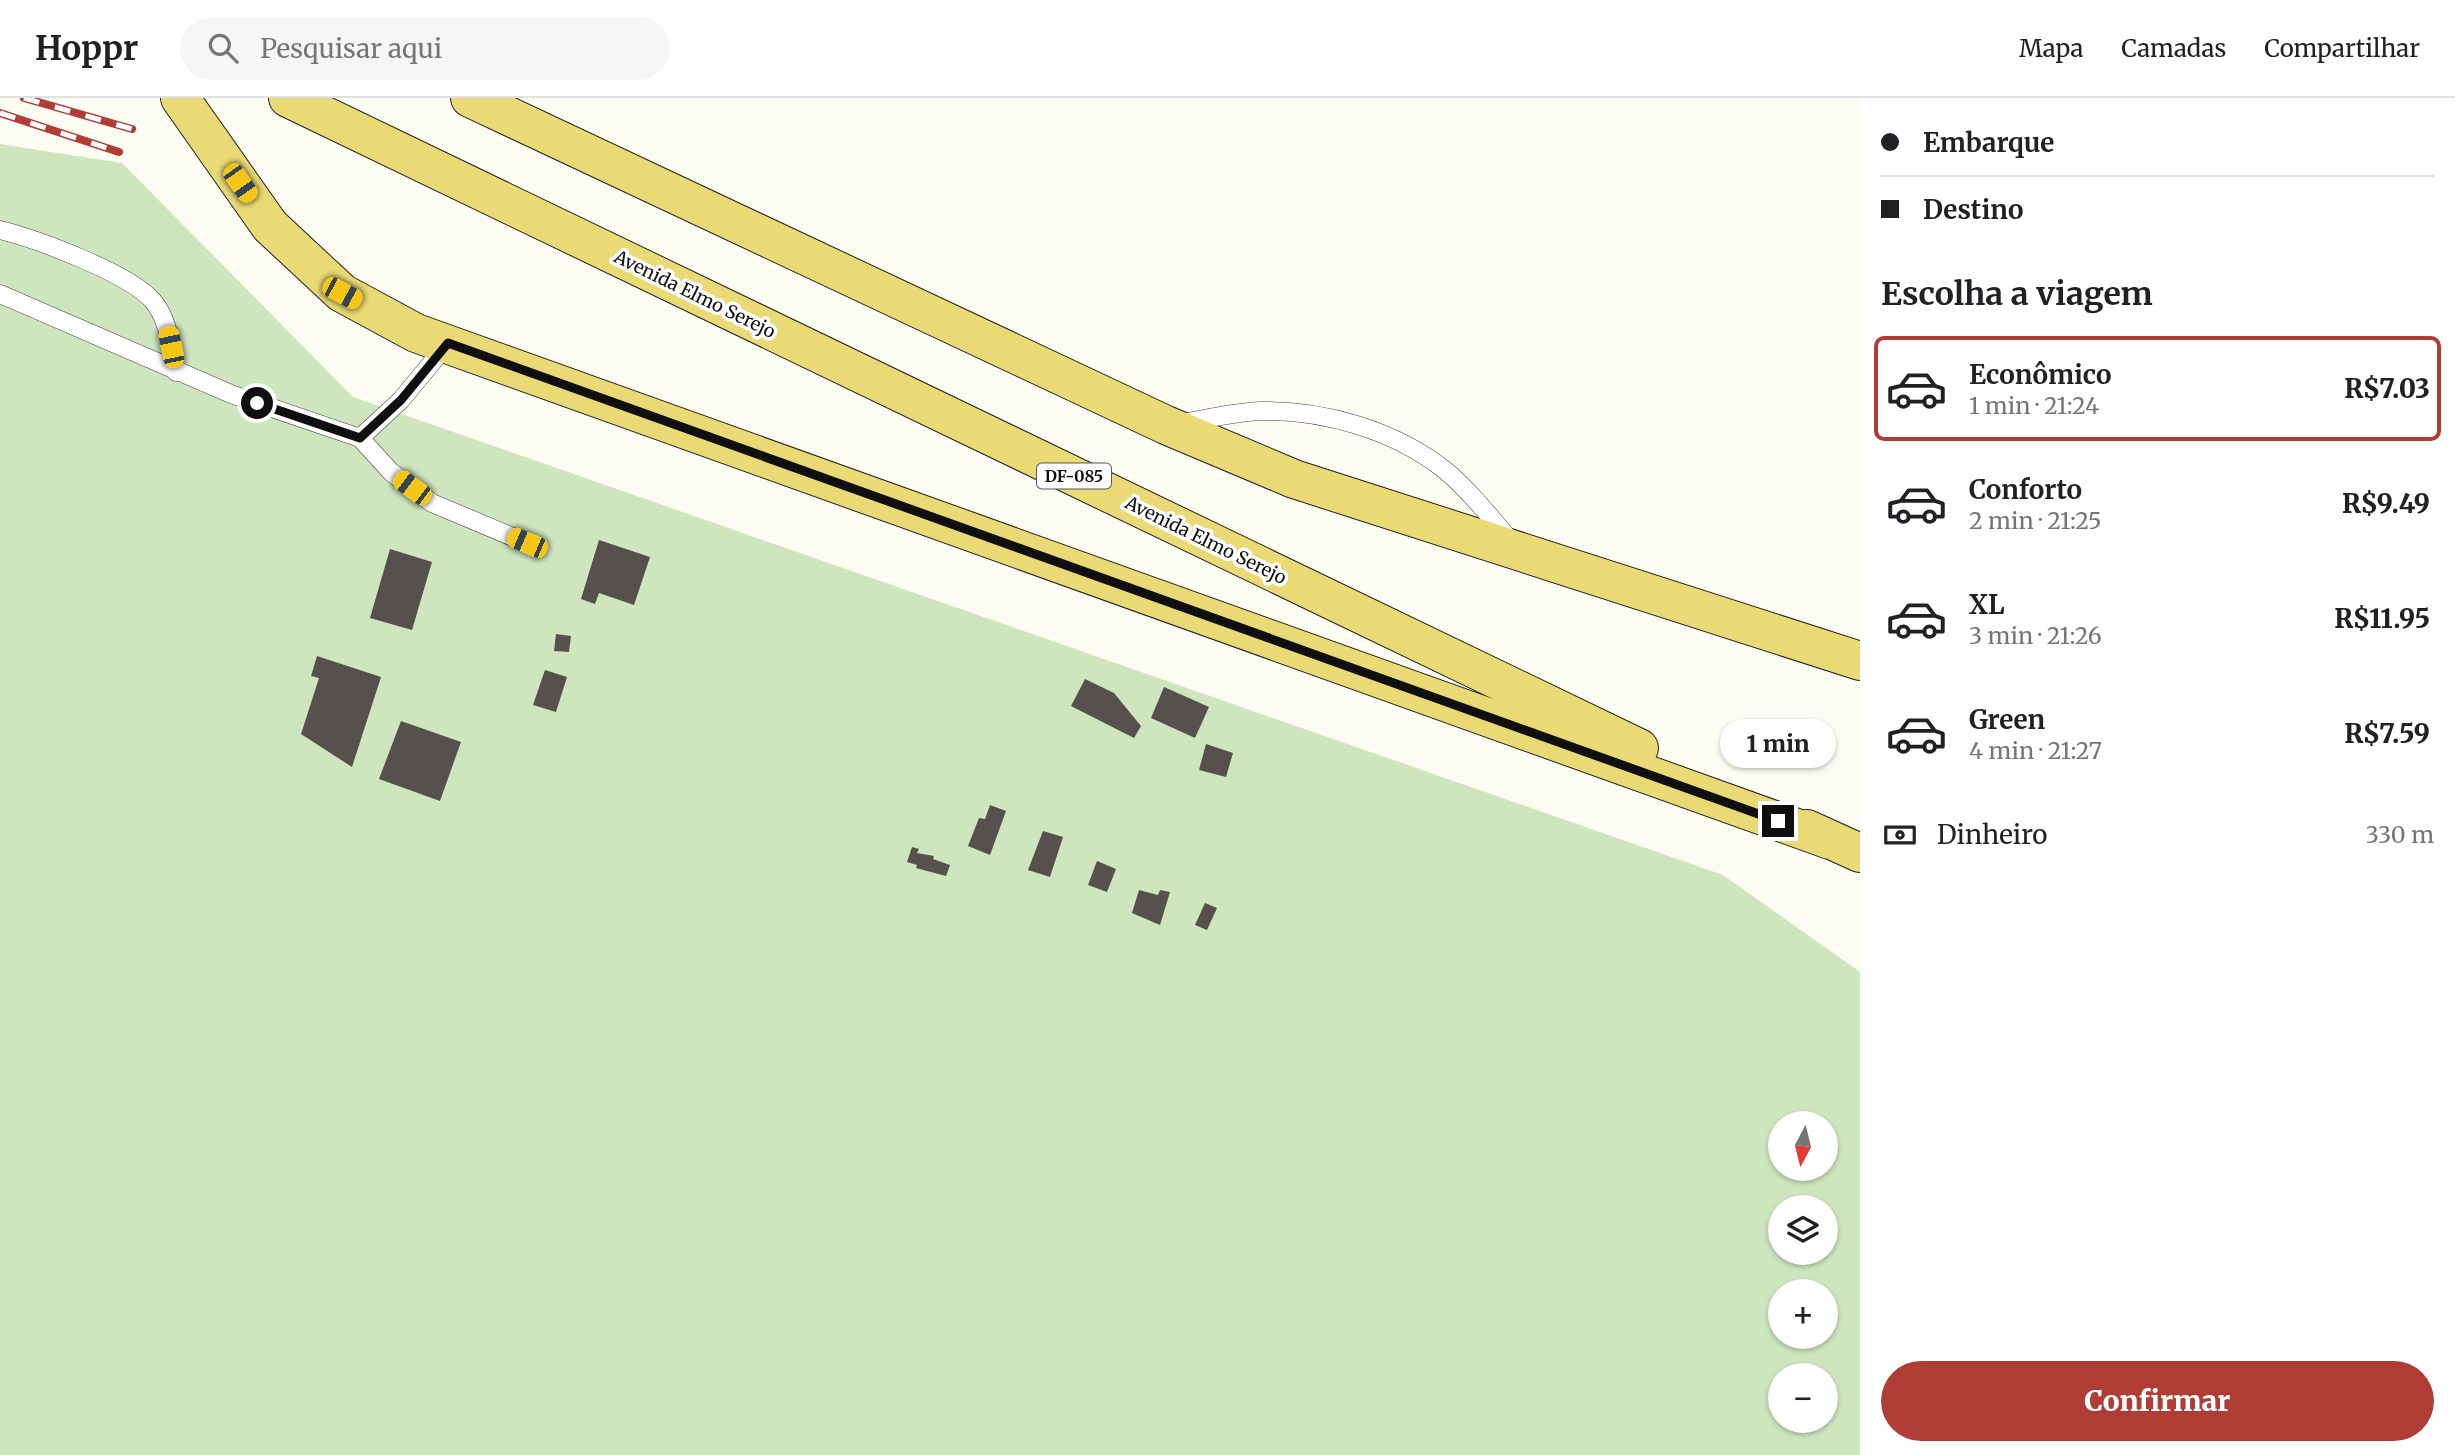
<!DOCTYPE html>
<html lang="pt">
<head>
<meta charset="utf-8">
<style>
  body { margin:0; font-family:Merriweather,serif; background:#f6f6f6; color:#202124; height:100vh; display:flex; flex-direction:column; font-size:26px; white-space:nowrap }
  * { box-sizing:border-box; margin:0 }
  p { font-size:23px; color:#757577 }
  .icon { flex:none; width:38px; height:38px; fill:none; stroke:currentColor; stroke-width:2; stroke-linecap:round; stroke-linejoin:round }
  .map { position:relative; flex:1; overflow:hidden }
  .panel { display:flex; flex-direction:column; background:#fff; width:595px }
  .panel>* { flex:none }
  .top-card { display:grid; align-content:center; height:154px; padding:0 21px; background:#fff }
  .needle { width:46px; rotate:187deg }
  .tools { position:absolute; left:1768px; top:1013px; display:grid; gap:14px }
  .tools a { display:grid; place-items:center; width:70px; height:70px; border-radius:50%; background:#fff; box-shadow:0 2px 5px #0004; font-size:35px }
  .end { position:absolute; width:32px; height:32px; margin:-16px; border:9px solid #0f0f0f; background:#fff; box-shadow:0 0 0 4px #fff }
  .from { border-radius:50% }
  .bubble { position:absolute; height:49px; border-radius:24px; background:#fff; box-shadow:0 2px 5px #0004; font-size:23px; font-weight:800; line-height:49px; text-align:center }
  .car { position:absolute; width:21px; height:42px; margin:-21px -10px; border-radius:9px; box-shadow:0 0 5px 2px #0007; background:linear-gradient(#f5c518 24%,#345 0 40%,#f5c518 0 76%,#345 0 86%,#f5c518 0) }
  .top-card b { display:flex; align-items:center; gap:24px; height:66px; font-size:26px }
  .top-card b+b { border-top:2px solid #e0e0e0 }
  .top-card i { width:18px; height:18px; background:#202124 }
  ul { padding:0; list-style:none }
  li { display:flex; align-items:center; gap:21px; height:105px; margin:0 14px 10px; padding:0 7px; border:4px solid transparent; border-radius:10px }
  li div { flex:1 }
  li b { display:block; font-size:26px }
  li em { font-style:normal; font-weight:800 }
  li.active { border-color:#b03d35 }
  li>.icon { width:63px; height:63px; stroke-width:1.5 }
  h2 { padding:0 21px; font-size:32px; line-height:84px }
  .pay { display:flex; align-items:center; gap:18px; height:77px; padding:0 21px; font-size:26px }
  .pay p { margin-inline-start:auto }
  .action { display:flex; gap:14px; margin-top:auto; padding:14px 21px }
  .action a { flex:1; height:80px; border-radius:42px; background:#b03d35; color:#fff; font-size:28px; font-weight:800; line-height:80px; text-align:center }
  header { display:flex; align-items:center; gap:42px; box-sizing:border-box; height:98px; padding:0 35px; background:#fff; border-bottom:2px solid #e0e0e0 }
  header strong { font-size:33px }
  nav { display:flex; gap:38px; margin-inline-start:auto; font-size:24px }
  .search { width:490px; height:63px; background:#f6f6f6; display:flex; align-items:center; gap:18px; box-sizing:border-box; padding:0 24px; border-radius:38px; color:#757577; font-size:26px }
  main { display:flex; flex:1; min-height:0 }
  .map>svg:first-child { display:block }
  .green { fill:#cee5be; fill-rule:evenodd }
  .building { fill:#56514c }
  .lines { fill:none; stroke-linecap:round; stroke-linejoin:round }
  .lane-casing { stroke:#424242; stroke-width:19 }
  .primary-casing { stroke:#202020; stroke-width:40 }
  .lane { stroke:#fff; stroke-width:18 }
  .primary { stroke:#e9da76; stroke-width:38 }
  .rail-casing { stroke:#b03d35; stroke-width:8 }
  .rail { stroke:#fff; stroke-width:5; stroke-dasharray:16; stroke-linecap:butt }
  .route { stroke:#0f0f0f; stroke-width:9 }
  .labels { text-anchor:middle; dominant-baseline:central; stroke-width:7; stroke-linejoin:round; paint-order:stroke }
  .shield { fill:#fff; stroke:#575757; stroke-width:2 }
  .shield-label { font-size:16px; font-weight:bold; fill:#0f0f0f }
  .street-label { font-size:18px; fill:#0f0f0f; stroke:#fff }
</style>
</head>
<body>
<header>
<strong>Hoppr</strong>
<div class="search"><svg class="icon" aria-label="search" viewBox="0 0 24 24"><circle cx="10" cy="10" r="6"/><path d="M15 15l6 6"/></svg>Pesquisar aqui</div>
<nav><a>Mapa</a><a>Camadas</a><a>Compartilhar</a></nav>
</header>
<main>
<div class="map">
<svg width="1860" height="1357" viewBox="0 0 1860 1357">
  <rect width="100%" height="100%" fill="#fdfcf2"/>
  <path class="green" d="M0,46L122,65L353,299L1723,777L1860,874V1357H0ZM1780,1026H1825V1071H1780ZM1780,1110H1825V1155H1780ZM1780,1194H1825V1239H1780ZM1780,1278H1825V1323H1780Z"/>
  <path class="building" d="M599,442L650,459L634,507L599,495L595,506L581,501Z
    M390,451L432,464L412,532L370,520Z
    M556,536L571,538L569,554L554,553Z
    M317,558L381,579L352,669L301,636L319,580L311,578Z
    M545,572L567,579L556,614L533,607Z
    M1085,581L1114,595L1141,628L1134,640L1071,608Z
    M1164,589L1209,609L1195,640L1151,620Z
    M401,623L461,644L440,703L379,681Z
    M1206,646L1233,655L1226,679L1199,672Z
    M990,707L1006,713L990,757L968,748L979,720L985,721Z
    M1043,733L1063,739L1050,779L1028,772Z
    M912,749L919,751L917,755L934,758L933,761L950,767L946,778L916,770L917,767L907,764Z
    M1097,763L1116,771L1107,794L1088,787Z
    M1139,792L1158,797L1160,792L1170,794L1160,827L1132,815Z
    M1205,805L1217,810L1207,832L1195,827Z"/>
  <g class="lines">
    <defs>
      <path id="lane" d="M0,132C36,141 129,175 153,203C169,222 171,250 176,274
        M0,196L231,296L360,340L391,374L432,405L527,445
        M1181,325C1207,321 1235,314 1261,313C1324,312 1395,332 1446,373C1470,393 1490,419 1511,443
        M360,340L401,302L448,245"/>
      <path id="primary" d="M180,0L270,128L342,195L416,235L1830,742
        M288,0L1639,650
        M470,0L1166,327L1294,381L1860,563
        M1807,731L1860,755"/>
    </defs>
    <use href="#lane" class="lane-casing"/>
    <use href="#primary" class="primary-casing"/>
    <use href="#lane" class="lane"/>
    <use href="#primary" class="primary"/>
    <defs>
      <path id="rail" d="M24,0L132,31
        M0,15L119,54"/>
    </defs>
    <use href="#rail" class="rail-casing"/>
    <use href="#rail" class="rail"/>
  </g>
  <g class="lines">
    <path class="route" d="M257,305L360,340L401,302L448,245L1778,723"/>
  </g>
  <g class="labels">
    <rect class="shield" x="1037" y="365.5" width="74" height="25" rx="5"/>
    <g class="shield-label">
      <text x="1074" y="378">DF-085</text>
    </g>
    <g class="street-label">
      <text transform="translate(695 196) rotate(26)">Avenida Elmo Serejo</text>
      <text transform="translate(1206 442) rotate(26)">Avenida Elmo Serejo</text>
    </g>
  </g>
</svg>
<div class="tools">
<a><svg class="needle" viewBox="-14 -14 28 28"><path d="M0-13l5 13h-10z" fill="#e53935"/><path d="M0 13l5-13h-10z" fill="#757577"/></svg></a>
<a><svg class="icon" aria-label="layers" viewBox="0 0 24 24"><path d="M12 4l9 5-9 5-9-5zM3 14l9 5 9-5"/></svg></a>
<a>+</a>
<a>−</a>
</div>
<i class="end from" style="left:257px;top:305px"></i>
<i class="end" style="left:1778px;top:723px"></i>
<div class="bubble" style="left:1720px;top:621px;width:116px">1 min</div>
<i class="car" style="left:240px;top:85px;rotate:145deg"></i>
<i class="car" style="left:342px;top:195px;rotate:118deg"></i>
<i class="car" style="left:171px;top:249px;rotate:348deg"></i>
<i class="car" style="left:412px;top:390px;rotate:307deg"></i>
<i class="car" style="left:527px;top:445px;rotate:293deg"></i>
</div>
<section class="panel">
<div class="top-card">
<b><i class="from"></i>Embarque</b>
<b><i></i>Destino</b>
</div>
<h2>Escolha a viagem</h2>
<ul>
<li class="active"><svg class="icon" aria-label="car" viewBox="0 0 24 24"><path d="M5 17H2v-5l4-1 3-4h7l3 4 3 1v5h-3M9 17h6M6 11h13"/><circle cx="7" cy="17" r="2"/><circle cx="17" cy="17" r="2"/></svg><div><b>Econômico</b><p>1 min · 21:24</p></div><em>R$7.03</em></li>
<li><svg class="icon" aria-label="car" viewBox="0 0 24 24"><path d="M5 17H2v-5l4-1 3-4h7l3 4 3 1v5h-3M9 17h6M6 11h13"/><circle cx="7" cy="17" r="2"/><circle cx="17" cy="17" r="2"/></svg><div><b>Conforto</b><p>2 min · 21:25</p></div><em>R$9.49</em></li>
<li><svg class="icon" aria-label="car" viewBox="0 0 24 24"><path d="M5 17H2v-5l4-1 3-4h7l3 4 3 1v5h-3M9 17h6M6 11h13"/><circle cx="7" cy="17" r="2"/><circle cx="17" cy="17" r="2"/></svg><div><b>XL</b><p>3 min · 21:26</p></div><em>R$11.95</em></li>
<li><svg class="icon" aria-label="car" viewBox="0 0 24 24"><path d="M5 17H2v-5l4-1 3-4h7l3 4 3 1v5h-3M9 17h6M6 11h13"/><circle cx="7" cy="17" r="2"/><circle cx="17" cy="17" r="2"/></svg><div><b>Green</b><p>4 min · 21:27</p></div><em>R$7.59</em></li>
</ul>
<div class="pay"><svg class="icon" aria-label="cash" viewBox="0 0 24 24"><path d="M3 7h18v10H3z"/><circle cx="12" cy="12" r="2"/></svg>Dinheiro<p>330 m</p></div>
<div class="action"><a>Confirmar</a></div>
</section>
</main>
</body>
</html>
